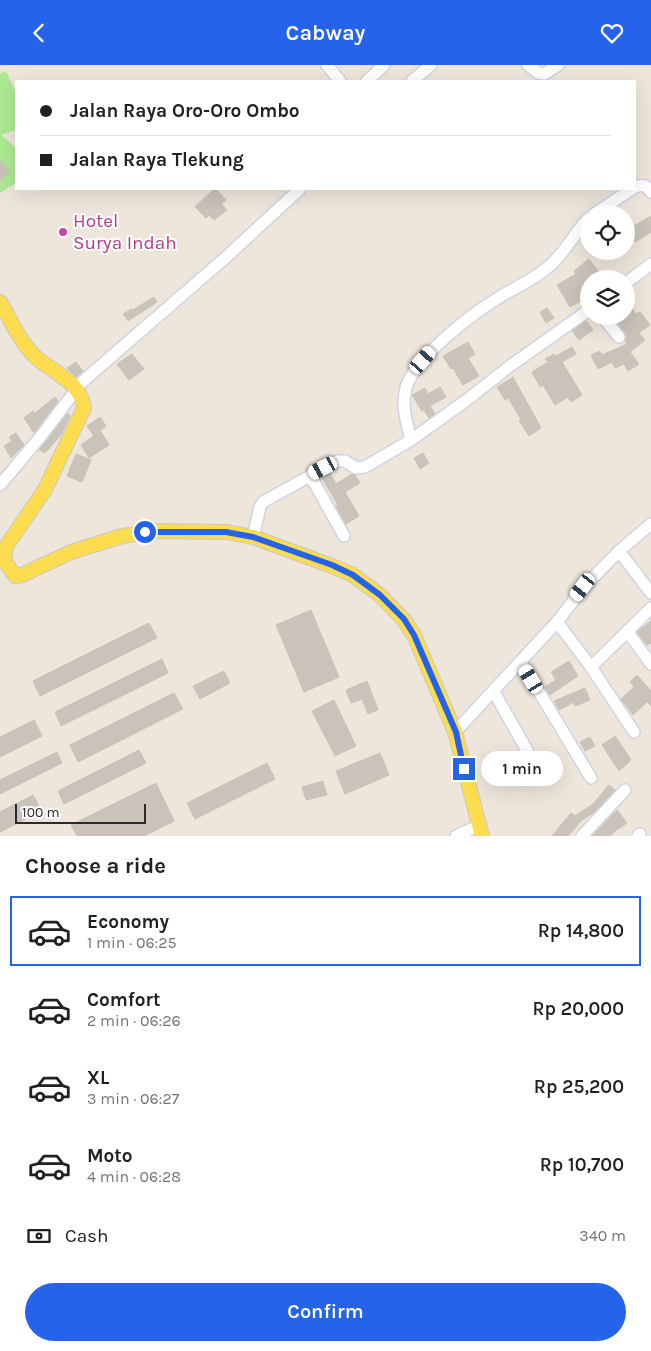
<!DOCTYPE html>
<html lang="en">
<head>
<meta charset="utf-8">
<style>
  body { margin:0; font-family:Karla,sans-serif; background:#f2f2f2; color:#202124; height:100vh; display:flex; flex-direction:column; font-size:19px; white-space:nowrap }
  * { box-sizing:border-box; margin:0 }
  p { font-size:16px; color:#757577 }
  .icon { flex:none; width:28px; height:28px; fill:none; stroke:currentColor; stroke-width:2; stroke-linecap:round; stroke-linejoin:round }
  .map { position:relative; height:771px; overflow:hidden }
  .panel { display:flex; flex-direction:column; background:#fff; flex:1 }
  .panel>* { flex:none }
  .guide { position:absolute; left:15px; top:15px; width:621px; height:110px; border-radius:0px; box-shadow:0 5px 20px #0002; display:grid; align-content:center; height:110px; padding:0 25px; background:#fff }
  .fabs { position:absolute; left:580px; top:140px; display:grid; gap:10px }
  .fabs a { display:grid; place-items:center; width:55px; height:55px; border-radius:50%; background:#fff; box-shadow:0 5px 20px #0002; font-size:25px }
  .scale { position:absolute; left:15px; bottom:12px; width:131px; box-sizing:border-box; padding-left:5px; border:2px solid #2a2a2a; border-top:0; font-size:14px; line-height:18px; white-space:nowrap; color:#2a2a2a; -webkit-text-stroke:4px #fff; paint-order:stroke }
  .end { position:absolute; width:22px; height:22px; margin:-11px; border:6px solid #2563eb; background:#fff; box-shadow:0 0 0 2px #fff }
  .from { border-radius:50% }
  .bubble { position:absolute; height:35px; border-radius:18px; background:#fff; box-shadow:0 5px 20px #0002; font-size:16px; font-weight:600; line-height:35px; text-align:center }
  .car { position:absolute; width:15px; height:30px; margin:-15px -8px; border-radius:6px; box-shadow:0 0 4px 1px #0007; background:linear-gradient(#fff 24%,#345 0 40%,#fff 0 76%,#345 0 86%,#fff 0) }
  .guide b { display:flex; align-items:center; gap:18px; height:48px; font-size:19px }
  .guide b+b { border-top:1px solid #e0e0e0 }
  .guide i { width:12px; height:12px; background:#202124 }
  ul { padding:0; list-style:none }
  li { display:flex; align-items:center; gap:15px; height:70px; margin:0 10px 8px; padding:0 15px; border:2px solid transparent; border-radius:0px }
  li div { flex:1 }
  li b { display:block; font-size:19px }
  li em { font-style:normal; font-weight:600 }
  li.current { border-color:#2563eb }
  li>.icon { width:45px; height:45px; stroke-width:1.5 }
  h2 { padding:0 25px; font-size:22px; line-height:60px }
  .pay { display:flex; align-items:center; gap:12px; height:55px; padding:0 25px; font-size:19px }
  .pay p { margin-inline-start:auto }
  .primary-button { display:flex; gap:10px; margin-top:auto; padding:10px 25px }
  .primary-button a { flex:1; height:58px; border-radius:30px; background:#2563eb; color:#fff; font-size:20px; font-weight:600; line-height:58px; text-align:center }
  header { display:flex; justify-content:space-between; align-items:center; height:65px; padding:0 25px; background:#2563eb; color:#fff; font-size:22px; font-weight:600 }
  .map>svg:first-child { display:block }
  .green { fill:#ace992 }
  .building { fill:#c9c3ba; stroke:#c9c2b4 }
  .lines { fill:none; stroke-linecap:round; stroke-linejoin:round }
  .minor-casing { stroke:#d0d3e4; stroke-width:14 }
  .major-casing { stroke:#c8c8c8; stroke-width:16 }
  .minor { stroke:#fff; stroke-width:11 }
  .major { stroke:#fddc50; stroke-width:14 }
  .route { stroke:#2563eb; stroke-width:6 }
  .hotel-dot { fill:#d1479c; stroke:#fff; stroke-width:2 }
  .labels { text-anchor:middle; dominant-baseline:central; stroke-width:4; stroke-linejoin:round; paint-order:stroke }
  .hotel-label { font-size:19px; fill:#b23c85; stroke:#fff; text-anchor:start }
</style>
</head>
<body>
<header><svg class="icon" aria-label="back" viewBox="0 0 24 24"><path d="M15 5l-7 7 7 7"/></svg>Cabway<svg class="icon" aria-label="heart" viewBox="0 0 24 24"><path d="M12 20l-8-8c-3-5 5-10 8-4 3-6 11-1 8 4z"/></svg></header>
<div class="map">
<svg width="651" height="771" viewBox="0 0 651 771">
  <rect width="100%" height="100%" fill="#eee6db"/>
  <path class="green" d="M6,6L16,28V65L1,70L16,83V118L0,128V9Z"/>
  <path class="building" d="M0,96L9,106L0,116Z
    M214,124H216L226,135L221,139L227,145L214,155L209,150L206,153L195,142Z
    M651,151V167L635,177L627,165Z
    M589,194L604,214H589V231L570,242L557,220L576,209L574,206Z
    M154,232L157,237L128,256L123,249L132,244L133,245Z
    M626,235L636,249L640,247L650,260L639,268L645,275L630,287L639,299L628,306L624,299L615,303L612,297L598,304L591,290L600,286L602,290L627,279L625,276L626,271L625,268L612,251H626Z
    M547,243L554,253L546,258L540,247Z
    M586,256L593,265L579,275L572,266Z
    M468,277L475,289L468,293L479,311L463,320L453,303L451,304L443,291Z
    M572,282L576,289L562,297L582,330L571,337L568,332L555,340L543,320L540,322L532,307L548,297L545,294L554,289L556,291Z
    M132,289L144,304L129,315L117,299Z
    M76,297L83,306L76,312L67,303Z
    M513,312L541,363L529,371L519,355L521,354L508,333L505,335L497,322Z
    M440,322L446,332L430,341L435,349L429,353L424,345L422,346L412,330L425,323L428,329Z
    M55,332L58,336L34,368L24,353L33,346L34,349Z
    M68,348L70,351L61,370L45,388L39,385Z
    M100,352L106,361L100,365L109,380L89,393L81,380L94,371L87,361Z
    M16,368L24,380L11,393L4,381L12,376L9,372Z
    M423,388L429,398L420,404L414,393Z
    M76,389L91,395L82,417L67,411Z
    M330,408L336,419L352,409L355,410L360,418L345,427L359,451L346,459L336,441L338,440L322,413Z
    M311,545L339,612L304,627L276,560Z
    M651,556V578L647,580L637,567Z
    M149,558L157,573L40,631L33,616Z
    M162,594L168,608L61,661L55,647Z
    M569,596L578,611L550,630L545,622L556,615L551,607Z
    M224,606L230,618L200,634L193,621Z
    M637,610L651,626V641L647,637L633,650L621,634L634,622L630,617Z
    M367,616L378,645L368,649L362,634L351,638L346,625Z
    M585,623L590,635L575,641L574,637L559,645L554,636Z
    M174,628L183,644L78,697L70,680Z
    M334,635L356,681L335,691L312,646Z
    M34,655L42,671L0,692V672Z
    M615,671L631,695L619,706L602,680Z
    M590,672L595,681L585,686L580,677Z
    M139,685L146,698L64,739L58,726Z
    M57,687L62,698L0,729V715Z
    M380,688L389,710L345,729L336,706Z
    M267,698L275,714L195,754L187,738Z
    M323,716L327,730L306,735L302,722Z
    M156,718L174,756L144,771H77L71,760Z
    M609,720L615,725L594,747L581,756L568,771H552L571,748L575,751L593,739Z
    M33,730L42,746L0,767V747Z
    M617,745L627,758L617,765V764L610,771H592Z"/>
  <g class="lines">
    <defs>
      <path id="minor" d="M327,0L340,16
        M528,0L538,8L544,9L558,0
        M367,16L384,0
        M412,16L431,0
        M635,122C643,119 646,120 651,127
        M594,149L632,124
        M626,218L651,199
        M602,251L619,272
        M411,375C407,359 401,340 406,323C414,293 472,249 498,233C514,223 533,215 547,203C564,190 574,168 589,153
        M310,410L344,471
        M0,420L41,371L82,317L225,193L300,124
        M253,472L260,442L263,437L337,396H345L356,403L365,402L411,375L468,334L510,301L589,245
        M619,486L651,528
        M557,557L591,602L634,667
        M627,566L651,599
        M521,597L591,713
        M591,602L651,543
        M494,627L538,705
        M455,667L557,557L583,523L619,486L651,459
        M456,771L478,761
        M582,771L625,725
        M638,771L640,769"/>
      <path id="major" d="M0,237C11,255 21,280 38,294C55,308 82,319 84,343L44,426L7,480L4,490L6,498L15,511L22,510L71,487L122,471L156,466L227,467L253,472L332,501L353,510L380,530L404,555L414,570L455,667L482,771"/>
    </defs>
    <use href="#minor" class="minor-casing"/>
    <use href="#major" class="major-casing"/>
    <use href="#minor" class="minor"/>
    <use href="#major" class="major"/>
  </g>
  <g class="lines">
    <path class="route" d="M145,467H226L253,472L332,500L353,510L380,530L404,554L414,570L456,667L464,704"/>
  </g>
  <circle class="hotel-dot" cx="63" cy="167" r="5"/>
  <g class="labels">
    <g class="hotel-label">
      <text x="73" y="156">Hotel<tspan x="73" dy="22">Surya Indah</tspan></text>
    </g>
  </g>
</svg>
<div class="fabs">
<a><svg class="icon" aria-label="locate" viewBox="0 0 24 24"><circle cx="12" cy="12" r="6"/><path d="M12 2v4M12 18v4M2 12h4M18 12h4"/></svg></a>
<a><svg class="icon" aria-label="layers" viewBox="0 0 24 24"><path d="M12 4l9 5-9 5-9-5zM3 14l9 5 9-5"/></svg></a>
</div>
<div class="scale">100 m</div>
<i class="end from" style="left:145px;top:467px"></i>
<i class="end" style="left:464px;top:704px"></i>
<div class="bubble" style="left:481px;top:686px;width:82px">1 min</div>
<i class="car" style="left:423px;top:295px;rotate:41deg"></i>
<i class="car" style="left:323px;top:403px;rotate:242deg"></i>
<i class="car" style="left:583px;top:522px;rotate:217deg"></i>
<i class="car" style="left:531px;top:614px;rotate:329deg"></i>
<div class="guide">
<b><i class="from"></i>Jalan Raya Oro-Oro Ombo</b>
<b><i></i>Jalan Raya Tlekung</b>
</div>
</div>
<section class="panel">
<h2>Choose a ride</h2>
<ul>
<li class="current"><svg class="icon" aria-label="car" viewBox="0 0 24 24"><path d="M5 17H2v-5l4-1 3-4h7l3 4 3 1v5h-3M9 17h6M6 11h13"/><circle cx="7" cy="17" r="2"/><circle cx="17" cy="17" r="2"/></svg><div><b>Economy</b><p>1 min · 06:25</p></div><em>Rp 14,800</em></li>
<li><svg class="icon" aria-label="car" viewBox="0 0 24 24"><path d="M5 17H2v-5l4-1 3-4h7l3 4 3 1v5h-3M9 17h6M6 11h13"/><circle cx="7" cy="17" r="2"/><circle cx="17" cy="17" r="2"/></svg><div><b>Comfort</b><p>2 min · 06:26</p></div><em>Rp 20,000</em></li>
<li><svg class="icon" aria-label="car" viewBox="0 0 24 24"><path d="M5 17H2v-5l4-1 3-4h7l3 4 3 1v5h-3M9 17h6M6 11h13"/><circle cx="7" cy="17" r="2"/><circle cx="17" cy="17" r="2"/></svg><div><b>XL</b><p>3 min · 06:27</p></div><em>Rp 25,200</em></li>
<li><svg class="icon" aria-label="car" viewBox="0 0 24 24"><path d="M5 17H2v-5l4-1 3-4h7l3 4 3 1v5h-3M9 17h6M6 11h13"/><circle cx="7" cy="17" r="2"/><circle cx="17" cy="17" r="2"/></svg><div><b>Moto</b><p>4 min · 06:28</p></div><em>Rp 10,700</em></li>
</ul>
<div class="pay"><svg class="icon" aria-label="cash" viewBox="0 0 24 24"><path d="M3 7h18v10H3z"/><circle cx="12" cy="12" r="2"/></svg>Cash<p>340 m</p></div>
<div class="primary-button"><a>Confirm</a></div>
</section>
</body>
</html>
